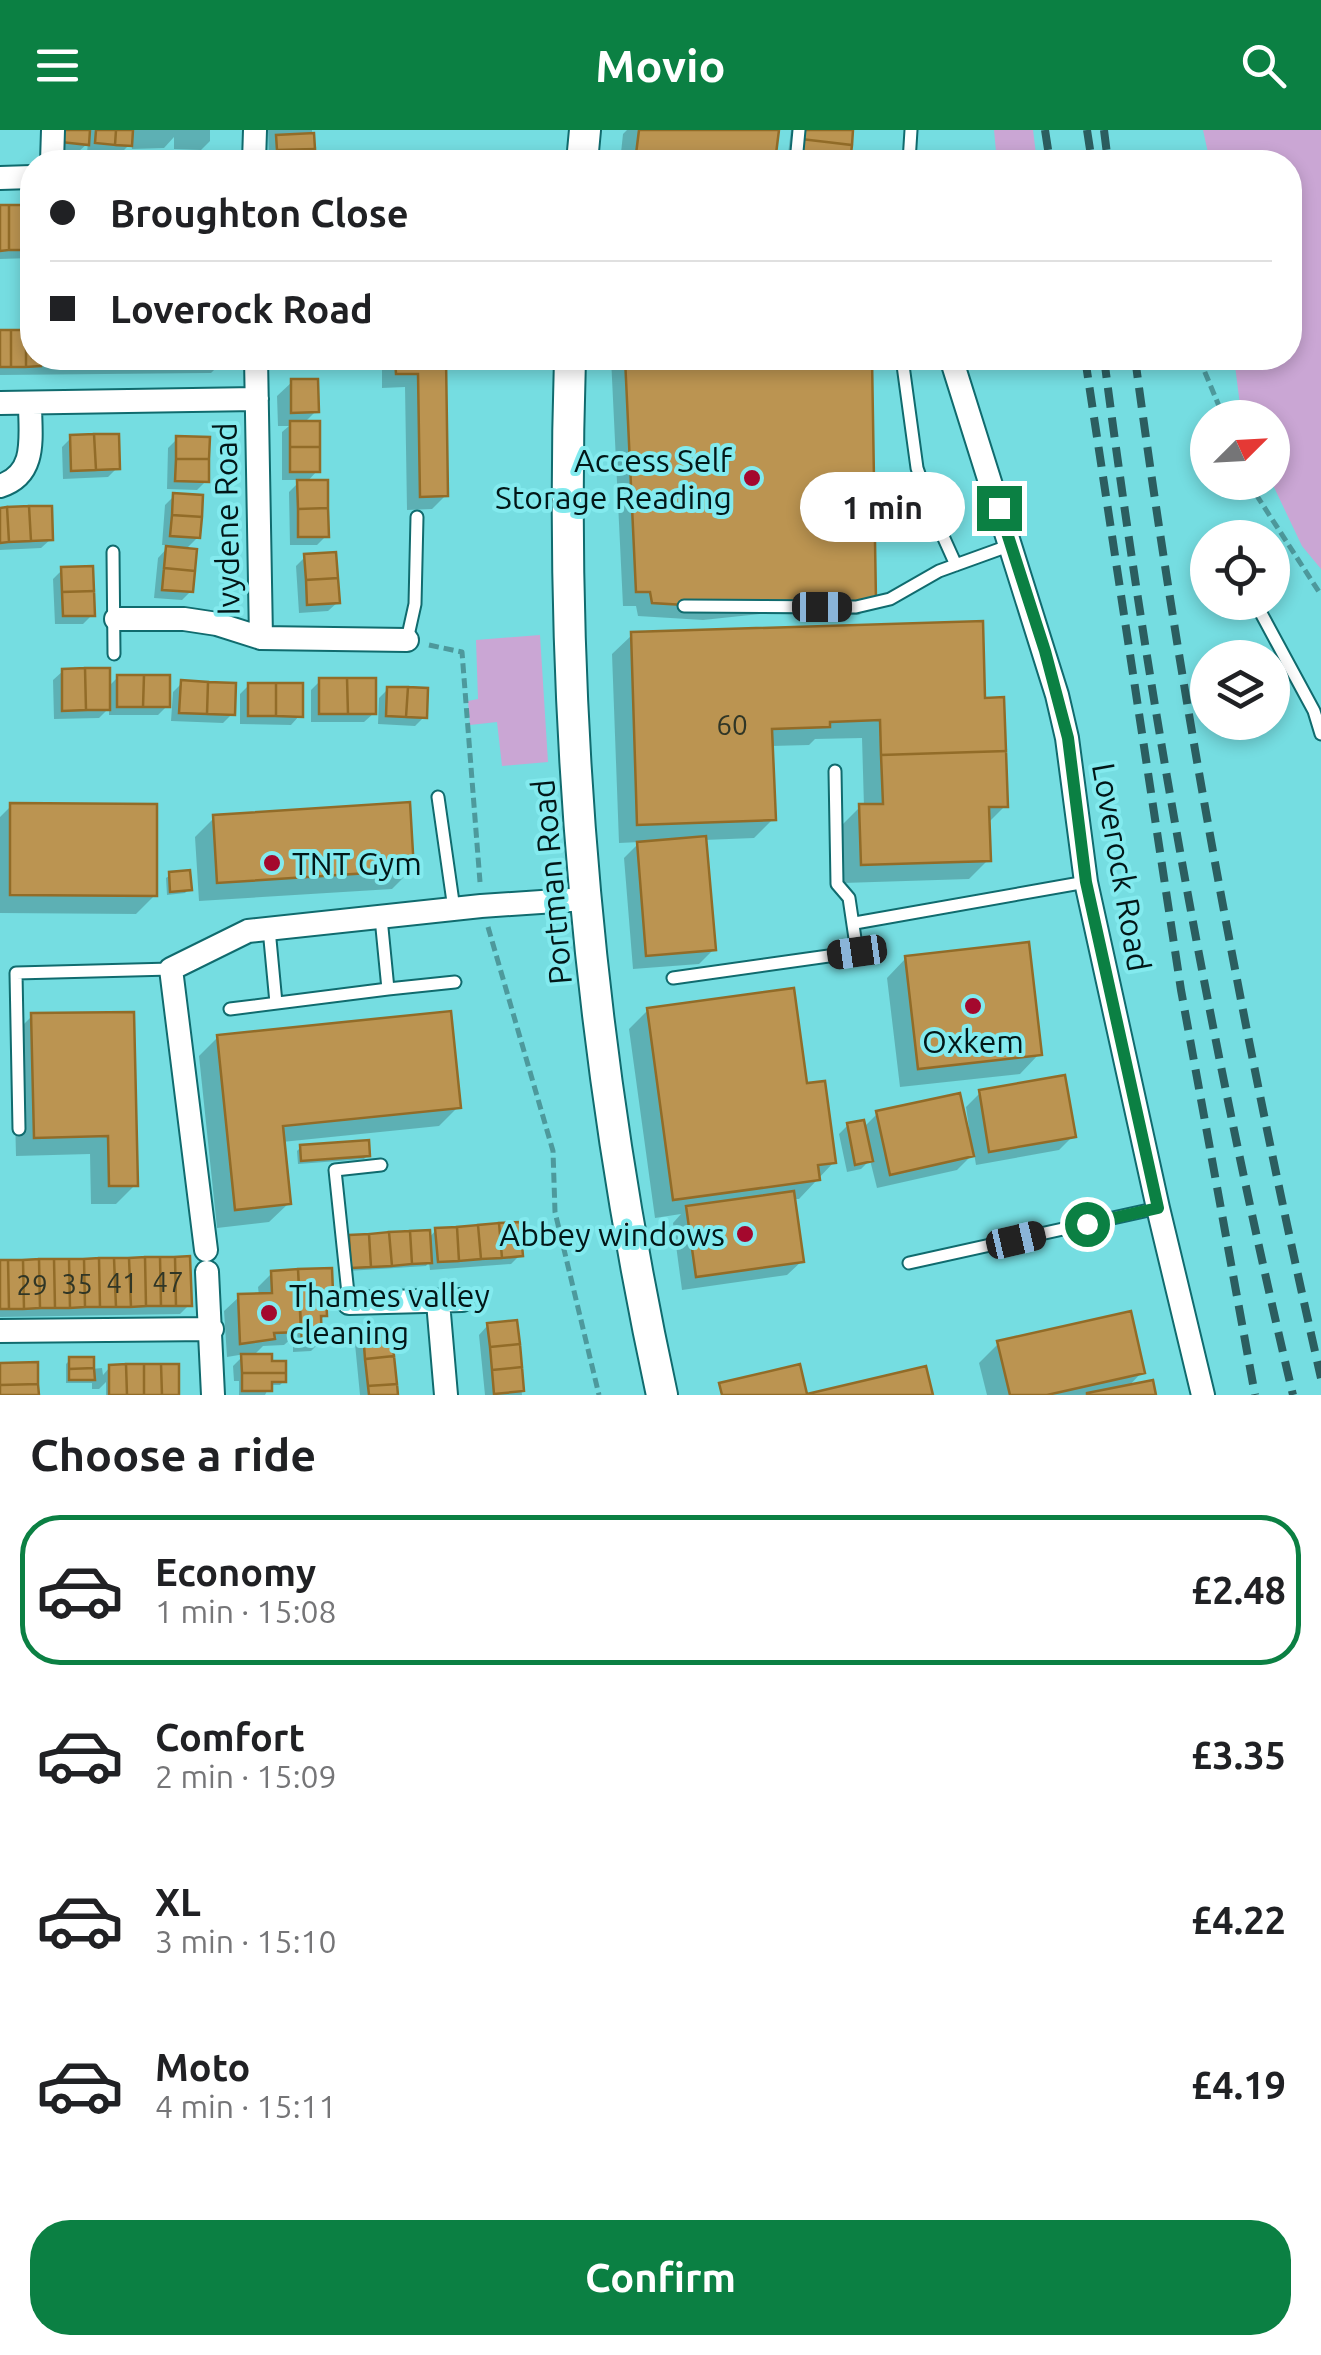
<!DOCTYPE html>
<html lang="en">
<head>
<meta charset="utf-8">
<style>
  body { margin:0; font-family:Ubuntu,sans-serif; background:#f2f2f2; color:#202124; height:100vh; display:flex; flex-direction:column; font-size:38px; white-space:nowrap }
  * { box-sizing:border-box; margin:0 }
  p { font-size:32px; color:#757577 }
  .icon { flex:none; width:55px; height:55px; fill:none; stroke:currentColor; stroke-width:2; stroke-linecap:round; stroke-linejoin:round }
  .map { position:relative; height:1265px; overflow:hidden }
  .side { display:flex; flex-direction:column; background:#fff; flex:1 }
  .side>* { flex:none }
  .guide { position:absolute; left:20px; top:20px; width:1282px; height:220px; border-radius:40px; box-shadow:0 5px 15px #0003; display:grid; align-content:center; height:220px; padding:0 30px; background:#fff }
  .needle { width:65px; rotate:66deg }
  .controls { position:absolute; left:1190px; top:270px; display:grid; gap:20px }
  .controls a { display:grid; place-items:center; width:100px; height:100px; border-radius:50%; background:#fff; box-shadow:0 5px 15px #0003; font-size:50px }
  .end { position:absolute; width:45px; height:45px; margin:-22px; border:12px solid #0b8043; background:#fff; box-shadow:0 0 0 5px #fff }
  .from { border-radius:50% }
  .bubble { position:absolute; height:70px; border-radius:35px; background:#fff; box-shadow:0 5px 15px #0003; font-size:32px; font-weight:600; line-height:70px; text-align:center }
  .car { position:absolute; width:30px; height:60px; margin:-30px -15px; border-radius:12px; box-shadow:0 0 8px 2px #0007; background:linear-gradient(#222 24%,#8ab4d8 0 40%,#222 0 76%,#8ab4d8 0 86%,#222 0) }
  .guide b { display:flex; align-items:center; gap:35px; height:95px; font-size:38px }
  .guide b+b { border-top:2px solid #e0e0e0 }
  .guide i { width:25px; height:25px; background:#202124 }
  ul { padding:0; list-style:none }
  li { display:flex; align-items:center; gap:30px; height:150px; margin:0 20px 15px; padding:0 10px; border:5px solid transparent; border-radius:40px }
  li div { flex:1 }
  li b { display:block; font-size:38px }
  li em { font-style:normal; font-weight:600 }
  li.on { border-color:#0b8043 }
  li>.icon { width:90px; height:90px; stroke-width:1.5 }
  h2 { padding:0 30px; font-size:45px; line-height:120px }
  .cta { display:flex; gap:20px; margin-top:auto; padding:20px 30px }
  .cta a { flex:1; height:115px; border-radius:40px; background:#0b8043; color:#fff; font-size:40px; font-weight:600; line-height:115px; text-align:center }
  header { display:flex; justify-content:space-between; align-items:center; height:130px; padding:0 30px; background:#0b8043; color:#fff; font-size:45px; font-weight:600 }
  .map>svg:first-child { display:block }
  .green { fill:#caa6d4 }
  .shadow { fill:#0003 }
  .building { fill:#bb9451; stroke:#926c28; stroke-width:2.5 }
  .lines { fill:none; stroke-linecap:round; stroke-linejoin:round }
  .service-casing { stroke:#106b6e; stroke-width:15 }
  .minor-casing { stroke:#106b6e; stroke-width:26 }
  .tertiary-casing { stroke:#106b6e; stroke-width:34 }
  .path { stroke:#4d999c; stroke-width:5; stroke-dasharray:10 5; stroke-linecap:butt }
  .service { stroke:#fff; stroke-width:11 }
  .minor { stroke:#fff; stroke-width:22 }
  .tertiary { stroke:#fff; stroke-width:30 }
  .rail { stroke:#2b5e60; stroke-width:8; stroke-dasharray:20 10; stroke-linecap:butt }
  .route { stroke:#0b8043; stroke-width:12 }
  .poi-dot { fill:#a4082d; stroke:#83eaee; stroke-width:4 }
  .labels { text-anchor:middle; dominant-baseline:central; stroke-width:8; stroke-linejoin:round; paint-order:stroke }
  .number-label { font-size:28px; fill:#303626 }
  .poi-label { font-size:32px; fill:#021718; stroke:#83eaee; text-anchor:end }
  .street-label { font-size:32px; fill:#021718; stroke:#83eaee }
</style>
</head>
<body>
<header><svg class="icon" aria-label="menu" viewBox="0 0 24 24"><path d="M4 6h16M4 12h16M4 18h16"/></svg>Movio<svg class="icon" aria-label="search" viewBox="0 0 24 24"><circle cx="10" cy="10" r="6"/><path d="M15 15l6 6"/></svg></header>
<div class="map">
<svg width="1321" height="1265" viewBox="0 0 1321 1265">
  <rect width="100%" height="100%" fill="#75dde1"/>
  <path class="green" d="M994,0H1033L1037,32H997Z
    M1203,0H1321V439L1302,416L1272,353V288L1245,287L1240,275L1234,228H1290V32H1210Z
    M540,505L548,632L502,636L497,592L470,595L468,571L478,569L476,510Z"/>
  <path class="shadow" d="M54,0H88L87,4L91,0H210V11L201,20L174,19V7L164,18L132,19L131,13L120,24L87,22L88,13L77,23L53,21Z
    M268,0H312L313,32H269Z
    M627,0H776L772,32H620L623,4Z
    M791,0H851L847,32H787Z
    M0,77H32V128L0,129Z
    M0,203H32V228H220V234L211,243L0,245Z
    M278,228H321L311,238L277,237Z
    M388,228H444L446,365L432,379L407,380L405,257L382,258V234Z
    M611,228H870L874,471L859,485L760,484L703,490L638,486L636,476H623Z
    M292,252L316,281L304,293L317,341L306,353L326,406L317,415H290L289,362L301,350H282V302L289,296H278L277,266Z
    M71,308L117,338L108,347L63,349L62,317Z
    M177,309L206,351L197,360L167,359L168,318Z
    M174,366L198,407L185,420L191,461L182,470L154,468L158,428L170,415H162L165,375Z
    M0,380L51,409L41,418L0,420Z
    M305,427L338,472L328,481L299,483L296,436Z
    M63,439L92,485L83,494H55L53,449Z
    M632,505L983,571L1005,676L987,694L988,730L969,749L843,753L841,696L860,677H864L862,608L815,609L809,615L771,616L773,689L754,708L704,710L713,820L699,834L633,839L624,728L640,712L619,713L612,524Z
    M63,541L107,558L118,547L169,574L158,585H109V578L99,588L54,589L53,550Z
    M320,551L374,583L364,592H311V560Z
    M182,553L232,584L223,593L171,591L173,562Z
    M249,555L300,585L291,595L240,594V564Z
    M388,559L424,587L415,596L378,594L379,568Z
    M11,676L155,765L136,784L0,783V687Z
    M214,688L412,739L392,759L199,771L195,707Z
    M170,745L189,759L185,763L167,765L166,748Z
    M906,828L1039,924L1020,944L900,957L887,848Z
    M648,880L805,956L834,1032L799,1069H793L802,1131L787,1145L682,1160L673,1093L681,1084L655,1088L629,899Z
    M132,884L135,1055L116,1074H91L90,1024L16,1026L13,905L32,886Z
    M218,907L458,977L439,996L282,1012L289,1073L269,1092L217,1098L199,926Z
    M980,963L1073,1006L1059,1020L976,1035L974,1023L957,1040L877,1058L870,1030L861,1039L847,1042L839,1004L848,995L863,998L877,984L969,998L966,977Z
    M301,1017L368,1025L364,1029L298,1034L297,1021Z
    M436,1100L520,1125L511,1134L430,1140L429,1132L426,1136L348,1141L346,1111L350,1107L428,1109Z
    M0,1133L189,1175L180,1184L0,1187Z
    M330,1140L331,1161L324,1167L325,1185L319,1191L320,1212L311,1221L293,1222V1207L284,1215L263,1216L253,1226L269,1233L284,1251L280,1255H270L265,1265H239V1251H234L233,1236L245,1224L227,1227L224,1181L239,1167L259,1166L258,1157L272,1143Z
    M515,1193L522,1265H485L479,1205L488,1195Z
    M364,1204L395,1265H360L355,1214Z
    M998,1214L1142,1242L1127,1258L1154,1265H987L979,1233Z
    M70,1230L91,1239L102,1238L103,1245L110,1237L176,1265H106V1252L99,1259H92V1253H66V1234Z"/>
  <path class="building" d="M62,0H90L89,15L60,12Z
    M96,0H116L115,15L95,13Z
    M116,0H133L132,16L115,15Z
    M639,0H779L775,32H635Z
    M802,0H853L852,15L801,9Z
    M314,3L315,19L277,20L276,5Z
    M801,9L852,15L850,32H799Z
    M315,19V32H277V20Z
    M0,75H9V120L0,121Z
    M9,75H23V120H9Z
    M23,75H32V120H23Z
    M0,200H11V237H0Z
    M11,200H26V237H11Z
    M26,200H32V228H41V236L26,237Z
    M395,228H446L448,366L420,367L418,244H396Z
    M625,228H872L876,472L718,477L652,473L650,462H636Z
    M291,249H318L319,282L291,283Z
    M290,291H320V317H290Z
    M94,304L96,340L71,341L70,305Z
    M94,304H119L120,339L96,340Z
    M176,306L210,307L209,329H176Z
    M290,317H320V342H290Z
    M176,329H209V352L175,351Z
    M297,350H328V378L298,379Z
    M173,363L203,365L202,387L172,385Z
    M29,376H52L53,410L31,411Z
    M29,376L31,411L9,412L7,377Z
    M7,377L9,412L0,413V378Z
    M328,378L329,407H298V379Z
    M172,385L202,387L200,408L170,406Z
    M166,416L197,419L195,441L164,438Z
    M336,422L338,448L306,450L304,424Z
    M93,436L94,461L62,462L61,437Z
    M164,438L195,441L193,462L162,460Z
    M338,448L340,473L307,475L306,450Z
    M94,461L95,486H63L62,462Z
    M983,491L985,568L1004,567L1006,621L881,625L880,590L830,592V597L772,599L776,690L637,695L631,502Z
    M85,538H110V580H86Z
    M85,538L86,580L62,581V539Z
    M117,545H144L143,577H117Z
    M144,545H170V577H143Z
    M319,548H347L348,584H319Z
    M347,548H376V584H348Z
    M181,550L208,552L207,584L179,583Z
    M208,552L236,553L235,585L207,584Z
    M248,553H276V586H248Z
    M276,553H303V587L276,586Z
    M387,557H408L406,587L386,586Z
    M408,557L428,558L427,588L406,587Z
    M1006,621L1008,677H989L991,731L861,735L859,674H883L881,625Z
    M410,672L414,740L217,753L213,685Z
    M10,673L157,674V766L10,765Z
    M706,706L716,820L646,826L637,712Z
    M190,740L192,760L170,762L169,742Z
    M1029,812L1042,925L918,939L905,826Z
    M794,858L807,953L825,951L836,1033L818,1035L820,1050L673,1070L647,878Z
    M451,881L461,978L283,996L291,1074L235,1080L217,905Z
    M134,882L138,1056H109L108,1006L34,1008L31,883Z
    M1065,945L1076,1007L989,1022L979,960Z
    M960,963L974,1026L890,1045L876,981Z
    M864,990L873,1031L855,1035L847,993Z
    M369,1010L370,1026L301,1031L300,1015Z
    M794,1061L804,1132L696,1147L686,1076Z
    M520,1092L523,1126L502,1128L499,1093Z
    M499,1093L502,1128L481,1129L478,1095Z
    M478,1095L481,1129L459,1131L457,1097Z
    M457,1097L459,1131L438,1132L435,1098Z
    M430,1100L432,1133L412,1134L410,1101Z
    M410,1101L412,1134L392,1136L389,1102Z
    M389,1102L392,1136L371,1137L369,1104Z
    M369,1104L371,1137L351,1138L349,1105Z
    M190,1126L192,1176H176L175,1127Z
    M145,1127H160L161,1176H146Z
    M145,1127L146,1176L131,1177L129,1128Z
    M160,1127H175L176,1176H161Z
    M99,1128H114L116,1177H100Z
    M99,1128L100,1177H85L84,1129Z
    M114,1128H129L131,1177H116Z
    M39,1129H54L55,1178H40Z
    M39,1129L40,1178L24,1179L23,1130Z
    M54,1129H69L70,1178H55Z
    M69,1129H84L85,1177L70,1178Z
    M0,1130H8L9,1179H0Z
    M8,1130H23L24,1179H9Z
    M332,1138L333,1162H326L327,1186H321L322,1213L302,1214L298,1139Z
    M298,1139L301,1202L274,1203L275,1209L240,1214L238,1164L272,1163L271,1141Z
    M1131,1181L1145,1243L1047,1265H1010L997,1211Z
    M517,1190L520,1214L490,1217L487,1193Z
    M391,1199L394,1226L365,1229L363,1202Z
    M520,1214L522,1237L492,1240L490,1217Z
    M241,1224H272V1231H286V1243H242Z
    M394,1226L397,1254L368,1256L365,1229Z
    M69,1227H94V1238L69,1239Z
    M38,1232V1254L0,1255V1233Z
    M126,1234L127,1265H109V1235Z
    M126,1234H144V1265H127Z
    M144,1234H161L162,1265H144Z
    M161,1234H179V1265H162Z
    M800,1234L807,1264L926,1236L933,1265H722L719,1253Z
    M522,1237L524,1261L494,1264L492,1240Z
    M94,1238L95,1250H69V1239Z
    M242,1243H286V1252H272V1261H242Z
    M1153,1250L1156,1265H1087V1263Z
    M38,1254L39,1265H0V1255Z
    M397,1254L398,1265H369L368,1256Z"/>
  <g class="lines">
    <defs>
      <path id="service" d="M796,32L799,0
        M909,32L911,0
        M902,228L917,338L933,384L956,435
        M113,422L114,524
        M1255,472L1314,581L1321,604
        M684,476L856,477L890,469L939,441L1011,415
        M407,510L415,474L417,387
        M438,667L454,779
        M381,788L388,859L455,852
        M855,793L1086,752
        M269,799L276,873
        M673,848L857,822L849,768L837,754L835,641
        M230,879L388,859
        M19,999L16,843L171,839
        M909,1133L1158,1078
        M349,1173L335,1040L381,1035"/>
      <path id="minor" d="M52,32L53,0
        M254,32L255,0
        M0,48L32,47
        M256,228L261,508
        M951,228L1057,565L1067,608L1086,752L1158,1078L1203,1265
        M0,273L257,269
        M0,356C38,344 30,306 30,273
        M116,489H184L217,494L261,508L407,510
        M206,1120L171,839L248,801L481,776L585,769
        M207,1142L213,1265
        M438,1172L446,1265
        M349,1173L462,1170
        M0,1201L212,1199"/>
      <path id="tertiary" d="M582,32L585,0
        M570,228C559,575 588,925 662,1265"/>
    </defs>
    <use href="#service" class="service-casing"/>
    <use href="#minor" class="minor-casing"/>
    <use href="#tertiary" class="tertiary-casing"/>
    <path class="path" d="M1199,228L1224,288
      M1248,352L1321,465
      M429,515L462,522L480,752
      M488,797L553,1021L555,1082L599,1265"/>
    <use href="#service" class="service"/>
    <use href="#minor" class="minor"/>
    <use href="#tertiary" class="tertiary"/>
    <path class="rail" d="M1045,0L1050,32
      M1087,0L1092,32
      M1104,0L1108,32
      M1085,228L1181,860L1255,1265
      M1104,228C1149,576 1212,923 1293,1265
      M1135,228C1181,571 1244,910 1321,1248"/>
  </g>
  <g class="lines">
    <path class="route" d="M999,378L1045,521L1068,608L1086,752L1158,1078L1087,1094"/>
  </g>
  <g class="poi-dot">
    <circle cx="752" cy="348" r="10"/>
    <circle cx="272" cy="733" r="10"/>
    <circle cx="973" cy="876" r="10"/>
    <circle cx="745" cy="1104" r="10"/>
    <circle cx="269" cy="1183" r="10"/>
  </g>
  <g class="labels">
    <g class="number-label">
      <text x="732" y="594">60</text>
      <text x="168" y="1151">47</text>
      <text x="122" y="1152">41</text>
      <text x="77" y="1153">35</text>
      <text x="32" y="1154">29</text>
    </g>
    <g class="poi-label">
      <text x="732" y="330">Access Self<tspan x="732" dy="37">Storage Reading</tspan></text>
      <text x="292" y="733" text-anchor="start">TNT Gym</text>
      <text x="973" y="911" text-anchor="middle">Oxkem</text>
      <text x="725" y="1104">Abbey windows</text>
      <text x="289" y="1165" text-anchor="start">Thames valley<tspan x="289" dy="37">cleaning</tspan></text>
    </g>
    <g class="street-label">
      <text transform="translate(226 389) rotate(-91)">Ivydene Road</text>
      <text transform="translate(1122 737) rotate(80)">Loverock Road</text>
      <text transform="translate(551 752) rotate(-95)">Portman Road</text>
    </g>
  </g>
</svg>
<div class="controls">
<a><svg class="needle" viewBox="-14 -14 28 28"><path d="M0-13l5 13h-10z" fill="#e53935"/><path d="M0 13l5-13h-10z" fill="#757577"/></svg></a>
<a><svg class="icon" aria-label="locate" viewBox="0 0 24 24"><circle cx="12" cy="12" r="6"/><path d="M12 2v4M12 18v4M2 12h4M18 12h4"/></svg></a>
<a><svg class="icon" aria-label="layers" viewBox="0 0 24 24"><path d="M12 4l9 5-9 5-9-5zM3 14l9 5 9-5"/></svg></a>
</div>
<i class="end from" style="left:1087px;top:1094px"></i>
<i class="end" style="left:999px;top:378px"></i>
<div class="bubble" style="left:800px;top:342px;width:165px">1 min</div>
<i class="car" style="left:822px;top:477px;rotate:90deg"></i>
<i class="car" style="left:857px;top:822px;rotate:262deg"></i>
<i class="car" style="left:1016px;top:1110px;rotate:77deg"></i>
<div class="guide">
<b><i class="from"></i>Broughton Close</b>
<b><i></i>Loverock Road</b>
</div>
</div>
<section class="side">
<h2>Choose a ride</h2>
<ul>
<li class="on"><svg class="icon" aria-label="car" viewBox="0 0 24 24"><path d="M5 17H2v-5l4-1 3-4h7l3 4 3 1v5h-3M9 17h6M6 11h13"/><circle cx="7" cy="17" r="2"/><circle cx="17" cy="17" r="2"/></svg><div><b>Economy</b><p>1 min · 15:08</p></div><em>£2.48</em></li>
<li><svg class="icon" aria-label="car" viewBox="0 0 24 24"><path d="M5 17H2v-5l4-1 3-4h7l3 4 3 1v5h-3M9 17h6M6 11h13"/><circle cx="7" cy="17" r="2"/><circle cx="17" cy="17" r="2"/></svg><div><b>Comfort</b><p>2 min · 15:09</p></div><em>£3.35</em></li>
<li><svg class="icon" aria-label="car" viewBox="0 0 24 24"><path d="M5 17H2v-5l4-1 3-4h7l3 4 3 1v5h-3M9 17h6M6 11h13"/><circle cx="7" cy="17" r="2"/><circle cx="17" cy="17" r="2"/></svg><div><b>XL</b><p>3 min · 15:10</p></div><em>£4.22</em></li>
<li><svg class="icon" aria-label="car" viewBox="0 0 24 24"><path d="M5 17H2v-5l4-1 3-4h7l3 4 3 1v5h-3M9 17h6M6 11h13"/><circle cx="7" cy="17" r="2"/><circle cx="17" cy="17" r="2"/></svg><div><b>Moto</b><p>4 min · 15:11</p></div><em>£4.19</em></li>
</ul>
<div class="cta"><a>Confirm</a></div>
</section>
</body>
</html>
